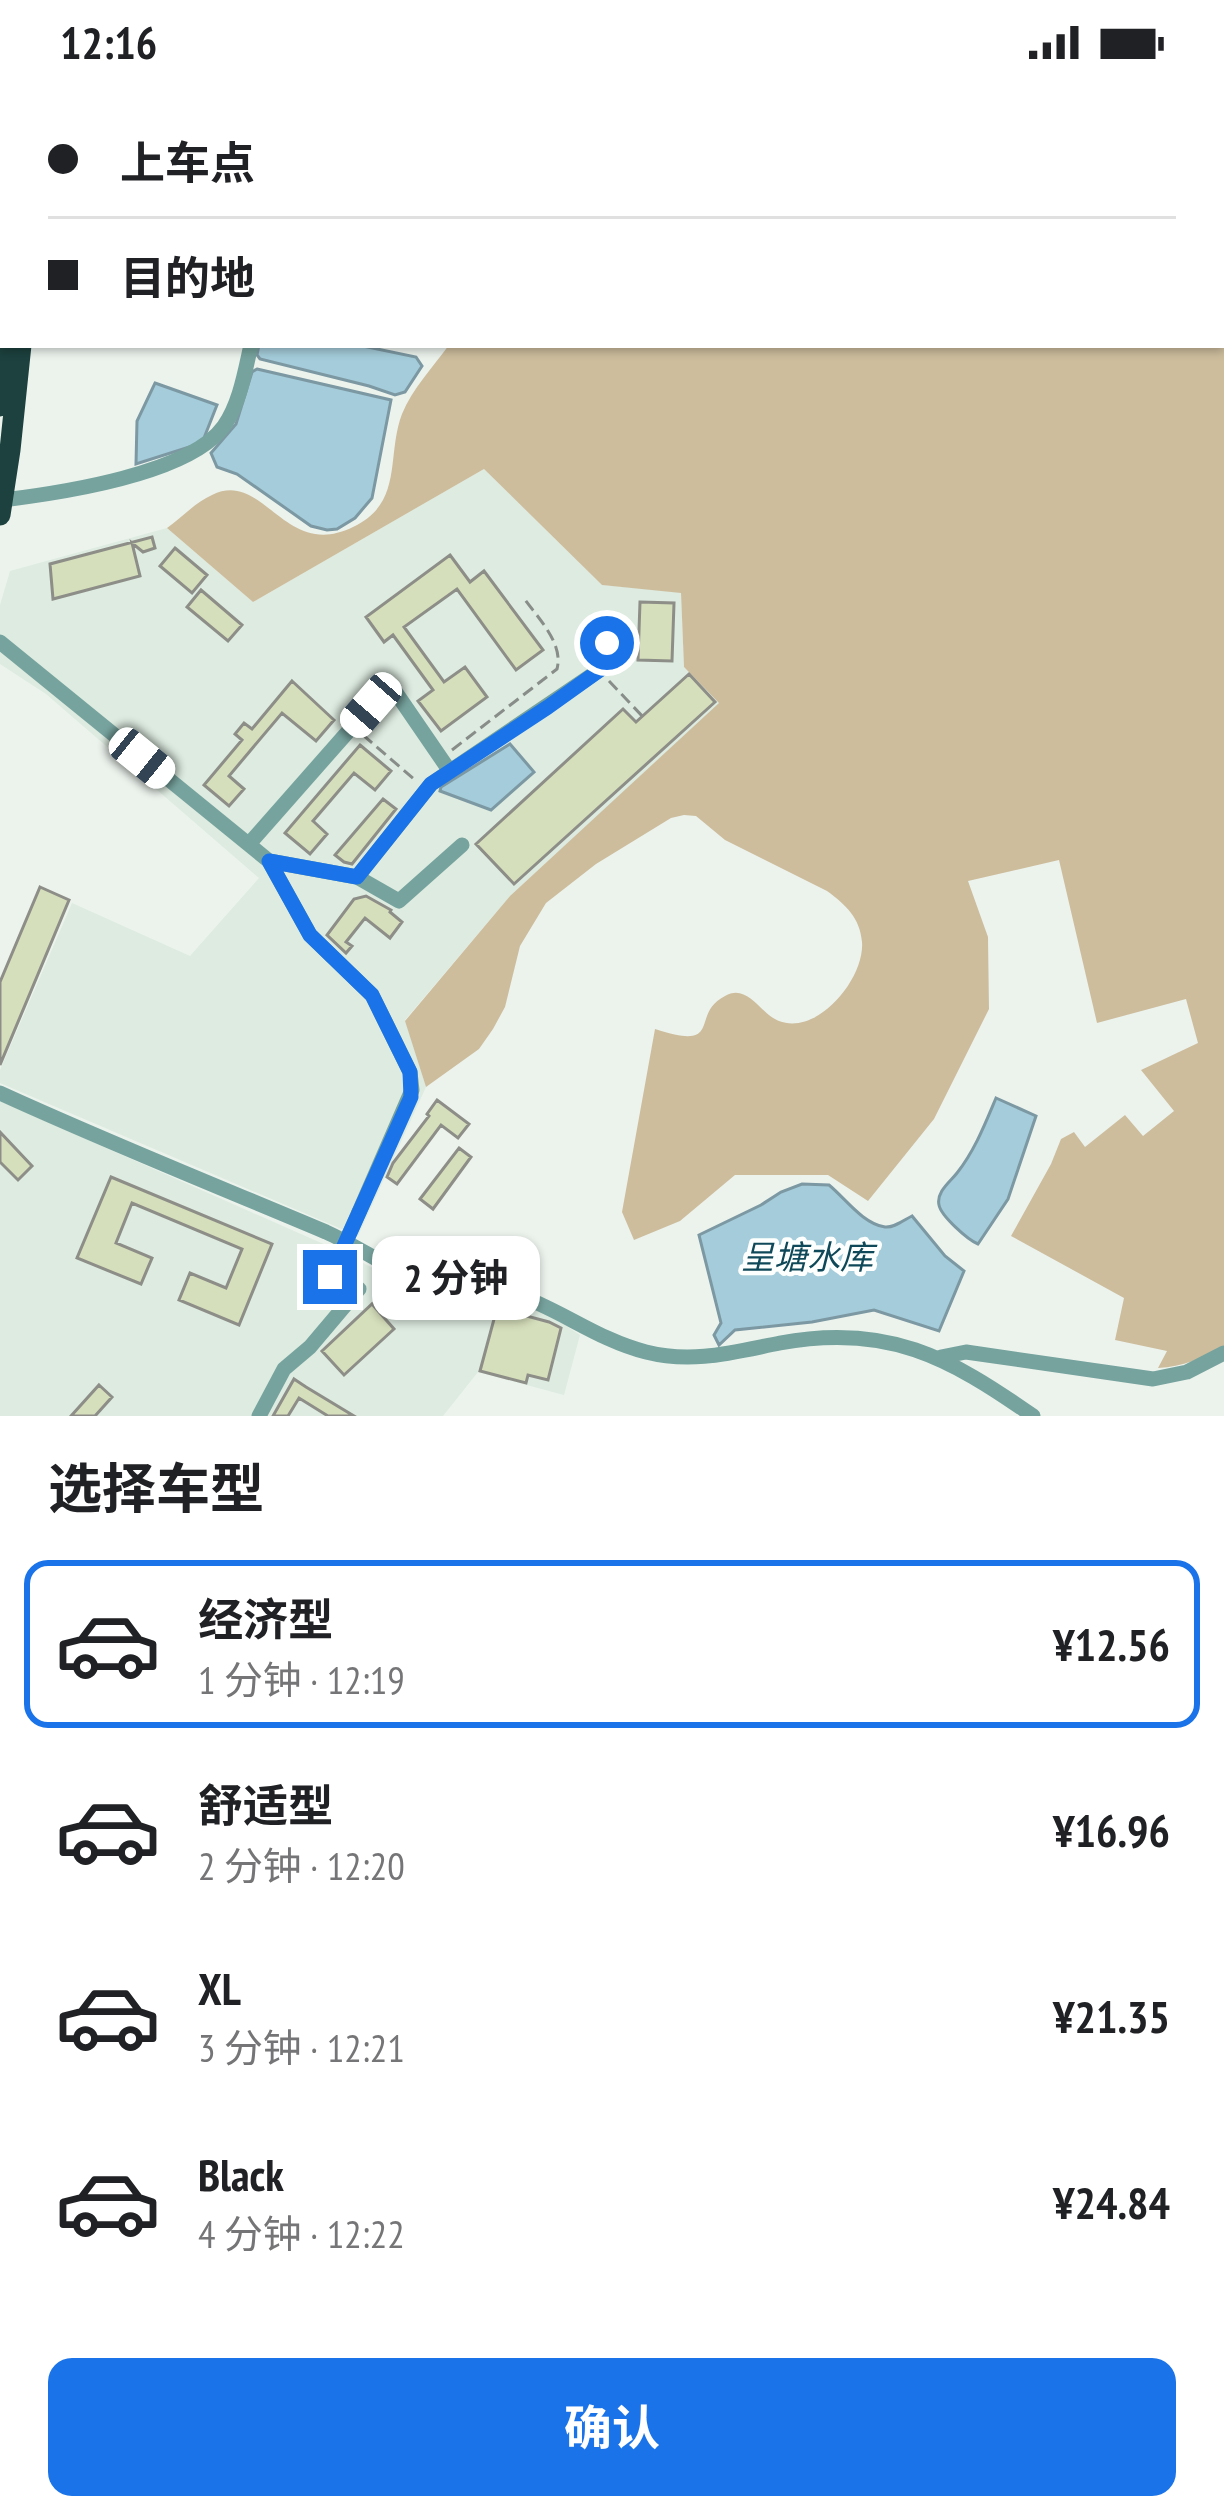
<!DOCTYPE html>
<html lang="zh">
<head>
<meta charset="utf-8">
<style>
  body { margin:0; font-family:"PT Sans Narrow","Noto Sans SC",sans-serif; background:#f6f6f6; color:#202124; height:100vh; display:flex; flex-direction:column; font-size:45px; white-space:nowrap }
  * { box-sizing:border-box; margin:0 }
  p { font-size:39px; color:#757577 }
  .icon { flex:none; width:66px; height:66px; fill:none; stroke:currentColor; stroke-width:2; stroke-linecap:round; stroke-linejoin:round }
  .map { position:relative; height:1332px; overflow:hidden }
  .details { display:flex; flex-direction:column; background:#fff; flex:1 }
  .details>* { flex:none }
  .guide { position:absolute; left:0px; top:0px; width:1224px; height:264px; box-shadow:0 3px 9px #0004; display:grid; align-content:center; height:264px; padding:0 48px; background:#fff }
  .end { position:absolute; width:54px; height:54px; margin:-27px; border:15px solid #1a73e8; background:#fff; box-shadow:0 0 0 6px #fff }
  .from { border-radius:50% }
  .bubble { position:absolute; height:84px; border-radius:24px; background:#fff; box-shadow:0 3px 9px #0004; font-size:39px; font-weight:700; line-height:84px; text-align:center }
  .car { position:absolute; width:36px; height:72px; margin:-36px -18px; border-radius:15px; box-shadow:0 0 9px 3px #0007; background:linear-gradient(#fff 24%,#345 0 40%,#fff 0 76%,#345 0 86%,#fff 0) }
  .guide b { display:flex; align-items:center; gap:42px; height:114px; font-size:45px }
  .guide b+b { border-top:3px solid #e0e0e0 }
  .guide i { width:30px; height:30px; background:#202124 }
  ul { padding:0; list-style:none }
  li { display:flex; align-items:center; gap:36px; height:168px; margin:0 24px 18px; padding:0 24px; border:6px solid transparent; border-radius:24px }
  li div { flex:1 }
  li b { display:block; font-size:45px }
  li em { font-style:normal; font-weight:700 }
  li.active { border-color:#1a73e8 }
  li>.icon { width:108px; height:108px; stroke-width:1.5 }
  h2 { padding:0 48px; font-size:54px; line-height:144px }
  .action { display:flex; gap:24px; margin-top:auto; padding:24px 48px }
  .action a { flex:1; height:138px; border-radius:24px; background:#1a73e8; color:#fff; font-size:48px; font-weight:700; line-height:138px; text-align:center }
  .status { display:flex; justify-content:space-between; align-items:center; height:84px; padding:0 60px; background:#fff; direction:ltr }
  .status svg { height:33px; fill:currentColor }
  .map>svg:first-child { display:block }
  .built { fill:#ddebe0 }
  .forest { fill:#cdbd9d }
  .water { fill:#a4ccda; stroke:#7c98a2; stroke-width:3 }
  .building { fill:#d6dfbc; stroke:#8d8e87; stroke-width:3 }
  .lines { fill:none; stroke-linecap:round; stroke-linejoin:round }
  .path { stroke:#888d89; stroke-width:3; stroke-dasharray:12 6; stroke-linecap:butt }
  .minor { stroke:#77a39e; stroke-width:15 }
  .highway { stroke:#1c413e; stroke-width:21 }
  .minor-bridge { stroke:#77a39e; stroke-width:15 }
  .route { stroke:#1a73e8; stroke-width:15 }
  .labels { text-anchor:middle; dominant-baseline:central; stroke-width:9; stroke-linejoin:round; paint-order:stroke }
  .water-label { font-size:33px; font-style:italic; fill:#0f4858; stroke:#fcfffd }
</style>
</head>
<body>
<div class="status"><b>12:16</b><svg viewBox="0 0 49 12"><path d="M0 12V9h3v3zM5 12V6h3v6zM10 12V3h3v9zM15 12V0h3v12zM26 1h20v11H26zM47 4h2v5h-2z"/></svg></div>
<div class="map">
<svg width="1224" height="1332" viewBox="0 0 1224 1332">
  <rect width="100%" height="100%" fill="#ecf3ed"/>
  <path class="built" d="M484,385L602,501L681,508L684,583L720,619L510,812L405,936L426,1003L358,1152L0,999V986L72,819L190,872L259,794L46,610L0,580V521L10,487L167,444L253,518Z
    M0,1017L328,1162L437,1215L482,1208L539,1224L580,1251L564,1311L478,1288L443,1332H0Z"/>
  <path class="forest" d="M524,0H1224V1262C1202,1274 1183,1283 1158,1284L1167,1267L1115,1256L1124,1214L1011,1152L1051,1080L1061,1055L1074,1048L1085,1063L1125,1031L1143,1052L1174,1027L1141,986L1198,959L1186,915L1097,939L1059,776L968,797L988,853L989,925L934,1035L868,1117L828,1091H735L680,1137L634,1156L622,1128L655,945C725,968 689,930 725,912C748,899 760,930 779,937C818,952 865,894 862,858C860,834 846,821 827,807L725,756L696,732L684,731L671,734L596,780L546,819L520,862L505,923L493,945L479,965L426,1003L405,937L510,812L719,619L684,583L681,509L602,501L484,385L253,518L167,444C181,434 196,418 212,411C264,385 284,477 353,443C404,419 386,372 402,330C412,305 433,283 449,261H1221V3H530Z"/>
  <path class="water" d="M259,261H358L416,273L422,282L405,308L395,311L369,302L260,275L257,271Z
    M257,285L391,316L372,414L355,434L337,445L327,446L311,442L237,390L217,383L211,369L236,340L252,288Z
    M155,299L217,321L202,359L136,380L137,337Z
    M510,660L534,688L491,726L440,707L441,703Z
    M996,1014L1036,1032L1008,1115L978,1160C968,1156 941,1132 939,1121C936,1108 950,1098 957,1089C975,1066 985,1040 996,1014Z
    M802,1100L829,1101C845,1114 863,1140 885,1143C894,1144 904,1136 912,1132L945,1172L964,1187L939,1247L874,1226L812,1238L735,1246L719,1261L714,1251L721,1239L699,1151L761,1121L781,1108Z"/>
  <path class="building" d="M152,453L155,464L143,468L132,459L140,492L53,515L50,480Z
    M175,464L207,491L192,509L160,482Z
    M450,471L470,498L484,487L543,566L516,586L457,505L404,543L444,598L465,583L487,613L441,647L418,617L433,606L393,551L384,558L366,533Z
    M201,506L242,541L228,557L187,523Z
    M640,518L674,519L672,577L638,576Z
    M689,590L715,618L514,800L476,760L623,625L636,638Z
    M292,597L334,636L316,657L282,629L229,692L244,705L229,722L204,701L242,656L235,650L244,639L252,645Z
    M360,661L391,687L375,706L354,689L313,737L327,750L310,770L285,749Z
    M383,715L396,725L352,780L344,778L335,771Z
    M40,803L69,816L0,981V898Z
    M366,812L391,826L390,828L402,838L390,854L365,834L346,858L352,862L346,869L327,851L354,815Z
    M437,1016L469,1040L458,1054L441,1041L397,1100L387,1093L393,1079L429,1032L427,1030Z
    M0,1048L32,1082L18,1096L0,1078Z
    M459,1064L471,1073L433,1125L420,1115Z
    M111,1093L272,1160L239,1241L179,1216L190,1189L226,1204L242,1165L132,1119L116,1159L152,1174L141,1200L77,1174Z
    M372,1220L394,1245L344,1291L322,1267Z
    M497,1224L549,1238L561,1244L548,1296L528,1291L526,1299L480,1287Z
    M294,1295L306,1303L354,1332H328L299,1314L288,1332H273Z
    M99,1301L112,1313L95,1332H71Z"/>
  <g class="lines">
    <path class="path" d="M609,597L645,635
      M363,651L415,696
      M452,666L557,585C564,559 537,533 523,513"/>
    <path class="minor" d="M0,105L3,106
      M3,416C60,409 190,390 224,342C240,319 245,287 251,261
      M0,558L269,777L310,851L372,911L410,988L412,1006L359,1128
      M249,760L390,600L449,686
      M269,777L357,793L399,817L462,761
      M357,793L431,700L604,583L610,535
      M0,1009C107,1058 217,1102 326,1148C357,1162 384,1182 415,1194C448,1206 481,1198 513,1209C560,1225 598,1256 646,1268C693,1280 734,1268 780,1259C887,1239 949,1273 1033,1332
      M941,1273L966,1268L1153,1295L1187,1288L1224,1269
      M259,1332L284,1285L310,1263L359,1205L330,1193L334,1184"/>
    <path class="highway" d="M32,3L33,0
      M0,322L6,261
      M0,431L10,366L21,261"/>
    <path class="minor-bridge" d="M334,1184L359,1128"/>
  </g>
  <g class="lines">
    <path class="route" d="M330,1193L411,1013L410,988L372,911L310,851L269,777L357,793L431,700L548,623L604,583L607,559"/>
  </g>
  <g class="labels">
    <g class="water-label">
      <text x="807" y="1172">呈塘水库</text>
    </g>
  </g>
</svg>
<i class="end from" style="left:607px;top:559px"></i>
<i class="end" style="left:330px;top:1193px"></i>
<div class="bubble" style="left:372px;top:1152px;width:168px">2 分钟</div>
<i class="car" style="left:371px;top:621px;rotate:221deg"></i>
<i class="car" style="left:142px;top:674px;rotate:129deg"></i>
<div class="guide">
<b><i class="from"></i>上车点</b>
<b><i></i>目的地</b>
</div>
</div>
<section class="details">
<h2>选择车型</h2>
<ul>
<li class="active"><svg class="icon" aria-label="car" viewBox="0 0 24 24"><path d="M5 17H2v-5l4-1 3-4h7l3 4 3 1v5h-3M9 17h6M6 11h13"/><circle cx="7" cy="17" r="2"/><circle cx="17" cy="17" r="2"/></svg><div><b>经济型</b><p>1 分钟 · 12:19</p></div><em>¥12.56</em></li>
<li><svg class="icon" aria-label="car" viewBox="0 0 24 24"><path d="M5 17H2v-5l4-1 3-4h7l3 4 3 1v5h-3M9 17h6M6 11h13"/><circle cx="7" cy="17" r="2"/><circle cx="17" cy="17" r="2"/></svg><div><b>舒适型</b><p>2 分钟 · 12:20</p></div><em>¥16.96</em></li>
<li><svg class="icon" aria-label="car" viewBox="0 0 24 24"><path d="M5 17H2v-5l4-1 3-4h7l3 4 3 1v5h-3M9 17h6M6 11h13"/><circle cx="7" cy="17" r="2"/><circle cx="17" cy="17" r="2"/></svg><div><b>XL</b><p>3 分钟 · 12:21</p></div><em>¥21.35</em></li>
<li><svg class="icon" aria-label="car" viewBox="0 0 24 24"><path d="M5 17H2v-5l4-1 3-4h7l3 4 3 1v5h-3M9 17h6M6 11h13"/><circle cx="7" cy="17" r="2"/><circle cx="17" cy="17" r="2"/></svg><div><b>Black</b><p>4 分钟 · 12:22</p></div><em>¥24.84</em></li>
</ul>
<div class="action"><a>确认</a></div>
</section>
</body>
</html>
